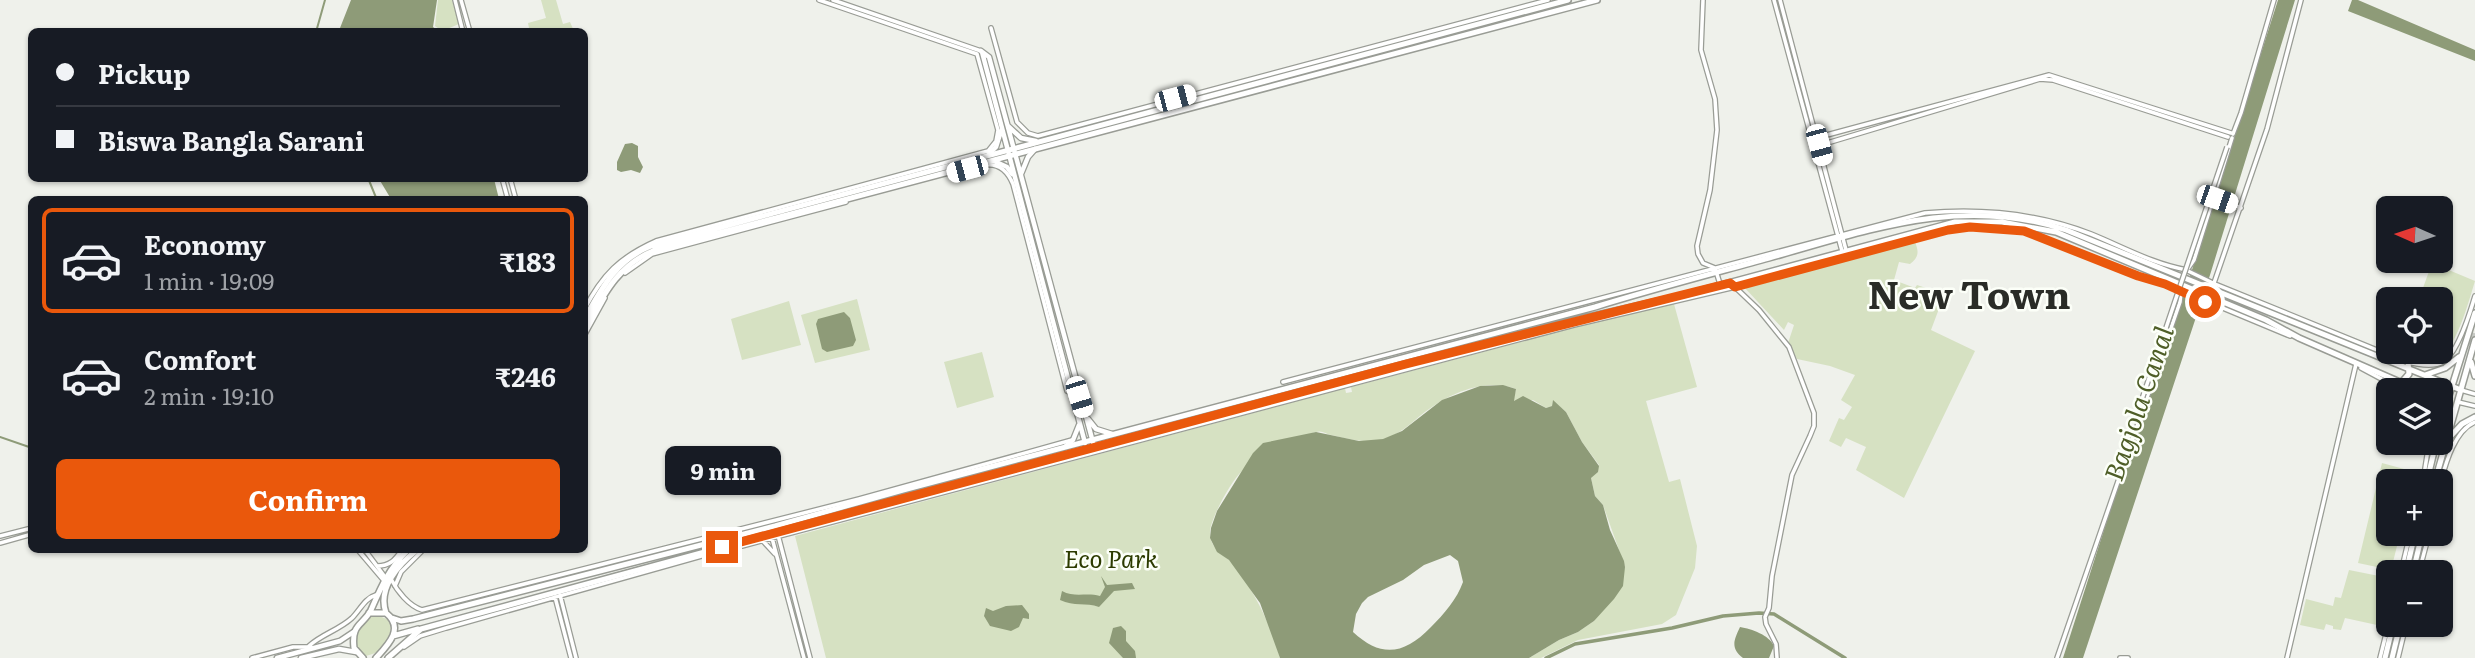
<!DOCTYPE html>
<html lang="en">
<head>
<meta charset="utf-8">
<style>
  body { margin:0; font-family:Literata,serif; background:#242831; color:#f1f3f6; height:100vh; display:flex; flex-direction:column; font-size:26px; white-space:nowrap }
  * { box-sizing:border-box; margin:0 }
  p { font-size:23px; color:#9ea1a6 }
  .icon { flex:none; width:38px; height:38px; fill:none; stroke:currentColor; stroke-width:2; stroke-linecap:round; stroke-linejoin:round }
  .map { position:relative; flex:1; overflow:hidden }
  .sheet { position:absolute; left:28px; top:196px; width:560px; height:357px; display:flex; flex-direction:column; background:#171b24; border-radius:10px; box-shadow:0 2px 5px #0004 }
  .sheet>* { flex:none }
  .hud { position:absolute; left:28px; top:28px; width:560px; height:154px; border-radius:10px; box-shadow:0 2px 5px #0004; display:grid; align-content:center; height:154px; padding:0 28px; background:#171b24 }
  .needle { width:46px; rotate:273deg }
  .fabs { position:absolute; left:2376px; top:196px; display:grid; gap:14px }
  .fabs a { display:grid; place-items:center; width:77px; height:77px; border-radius:10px; background:#171b24; box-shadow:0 2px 5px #0004; font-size:35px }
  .end { position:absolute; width:32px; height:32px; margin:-16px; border:9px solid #ea580c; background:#fff; box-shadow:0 0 0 4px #fff }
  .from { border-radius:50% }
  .bubble { position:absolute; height:49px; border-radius:10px; background:#171b24; box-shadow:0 2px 5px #0004; font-size:23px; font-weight:700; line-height:49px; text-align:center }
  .car { position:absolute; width:21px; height:42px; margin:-21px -10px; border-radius:9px; box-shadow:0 0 5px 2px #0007; background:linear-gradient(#fff 24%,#345 0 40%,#fff 0 76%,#345 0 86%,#fff 0) }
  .hud b { display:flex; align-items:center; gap:24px; height:66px; font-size:26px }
  .hud b+b { border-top:2px solid #363941 }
  .hud i { width:18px; height:18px; background:#f1f3f6 }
  ul { padding:12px 0 0; list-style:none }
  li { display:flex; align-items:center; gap:21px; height:105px; margin:0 14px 10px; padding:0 14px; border:4px solid transparent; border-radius:10px }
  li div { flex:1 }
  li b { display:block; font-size:26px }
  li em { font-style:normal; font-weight:700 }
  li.current { border-color:#ea580c }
  li>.icon { width:63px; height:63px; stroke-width:1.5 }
  .button { display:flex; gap:14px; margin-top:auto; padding:14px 28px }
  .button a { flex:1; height:80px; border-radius:10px; background:#ea580c; color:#fff; font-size:28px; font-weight:700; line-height:80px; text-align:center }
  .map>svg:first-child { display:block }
  .green { fill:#d6e1c2 }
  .water { fill:#8e9b78; fill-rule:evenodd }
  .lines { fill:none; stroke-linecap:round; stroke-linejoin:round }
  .stream { stroke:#8e9b78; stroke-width:2 }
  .canal { stroke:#8e9b78; stroke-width:3.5 }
  .primary-tunnel { stroke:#c7c9c4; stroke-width:5; stroke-dasharray:5 2.5; stroke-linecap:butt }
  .tertiary-casing { stroke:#999c95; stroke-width:6 }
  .secondary-casing { stroke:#999c95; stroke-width:7 }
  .primary-casing { stroke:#999c95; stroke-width:8 }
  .tertiary { stroke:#fff; stroke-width:3.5 }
  .secondary { stroke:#fff; stroke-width:4.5 }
  .primary { stroke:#fff; stroke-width:5 }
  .tertiary-bridge-casing { stroke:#999c95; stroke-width:6; stroke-linecap:butt }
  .tertiary-bridge { stroke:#fff; stroke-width:3.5 }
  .route { stroke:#ea580c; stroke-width:9 }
  .labels { text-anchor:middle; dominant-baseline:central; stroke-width:5; stroke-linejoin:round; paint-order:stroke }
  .park-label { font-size:24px; font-style:italic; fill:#2c3b00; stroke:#fcfff8 }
  .water-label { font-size:26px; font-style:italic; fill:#4e5e27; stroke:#fcfff8 }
  .town-label { font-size:38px; font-weight:bold; fill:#2a2c27; stroke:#fcfff8 }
</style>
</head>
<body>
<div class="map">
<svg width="2475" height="658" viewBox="0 0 2475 658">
  <rect width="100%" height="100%" fill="#eff1eb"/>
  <path class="green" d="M438,0H452L459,24L442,31L435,26Z
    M541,0H556L563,24L570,22L574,31H523V30L529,28L528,23L546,18Z
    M1915,242C1919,252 1919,257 1910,264L1899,262L1894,280L1915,288L1917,285L1929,289V299L1940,306L1931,330L1975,351L1904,498L1856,470L1866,447L1846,438L1841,447L1829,441L1839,418L1844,420L1852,407L1841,400L1855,375L1830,366L1797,359L1788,343L1794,325L1788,322L1784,330L1744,287Z
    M2432,263L2475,281C2469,300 2456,352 2436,359C2425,363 2409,358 2398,354L2399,352H2441V299H2419Z
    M857,299L870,350L815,363L801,315Z
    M789,301L801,345L742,360L731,319Z
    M1674,304L1697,387L1646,401L1669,482L1680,479L1697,546L1695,568L1676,615L1662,624L1578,640L1541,658H1529L1559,640L1578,632L1594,621L1625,567L1603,505L1595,496L1591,478L1599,465L1582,442L1566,412L1553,401L1552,406L1546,408L1533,400L1513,402L1516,389C1490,378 1454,391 1432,407C1415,418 1404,433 1384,439C1366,444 1349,439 1331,435C1326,434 1322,430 1316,432C1297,436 1258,458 1242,471C1231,481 1212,516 1210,531C1209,549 1224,553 1233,564C1255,592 1270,623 1280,658H826L795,536L1345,388L1346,393L1352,392L1351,387L1588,324Z
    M982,352L994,397L957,408L944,362Z
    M2382,463L2415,472L2412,481H2389V534H2400L2391,570L2358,563Z
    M2349,570L2389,578L2377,625L2345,618L2341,630L2333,629V626L2326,624L2324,630L2300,625L2306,599L2333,606L2335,597L2341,598Z
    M377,615L389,620C395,637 382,654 365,656L357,648C355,632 360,620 377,615Z"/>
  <path class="water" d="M351,0H437L433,27L438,31H343L340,28Z
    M2278,0H2295L2210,275L2083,658H2063L2111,508L2191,273Z
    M2352,0H2358L2475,50V61L2348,11Z
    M632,143L638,146V157L643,167L640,173L631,170L621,172L617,170V162L625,144Z
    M379,179H494L499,199H391Z
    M844,312L850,318L856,340L853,346L827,352L822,349L816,324L818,319Z
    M1503,385L1516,389L1514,401L1523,396L1546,408L1552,406L1553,400L1566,412L1582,442L1599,466L1598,472L1591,478L1595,496L1603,505L1610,530L1624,561L1625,567L1623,586L1614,599L1594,621L1578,632L1559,640L1529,658H1280L1260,603L1229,560L1217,552L1210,538L1211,528L1217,511L1253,453L1263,443L1316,432L1359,441L1383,439L1402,431L1442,400L1480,386ZM1450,555L1458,561L1463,582C1457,599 1444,614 1431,627C1404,655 1381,658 1353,632L1356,614L1362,603L1368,597L1403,580L1424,565Z
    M1101,576L1107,585L1132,583L1135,589L1114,591L1099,607C1086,602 1074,607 1060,600L1062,591C1075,598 1087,592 1100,596L1105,587Z
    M1022,605L1029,614V619L1023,618L1019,627L1011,631L990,626L984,616L986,608L993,611L1006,606Z
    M1121,626L1126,631V641L1135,651L1136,658H1123L1109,643L1113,628Z
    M1740,627C1752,629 1769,635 1774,646L1769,658H1743C1730,648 1734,640 1740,627Z"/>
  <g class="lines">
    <path class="stream" d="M316,32L325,0
      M368,178L377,200
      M0,437L32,448"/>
    <path class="canal" d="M1546,658L1575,644L1672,628L1723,616L1759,613L1774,614L1845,658"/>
    <path class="primary-tunnel" d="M2471,345L2475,331
      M2441,431L2451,397"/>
    <defs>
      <path id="tertiary" d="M455,0L463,32
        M461,0L470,32
        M819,0L977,54
        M833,0L981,51
        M1703,0L1701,50L1715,99L1717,130L1710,190L1697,246L1698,254L1703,263L1715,268L1720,284
        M1774,0L1842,251
        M1780,0L1846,250
        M991,28L1017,122L1028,133L1038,136L1548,0
        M2233,134L2241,113L2274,0
        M1812,139L2049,75L2231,133
        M1814,147L2040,79L2053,80L2228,137
        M985,165C999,163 1008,172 1013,184L1067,391L1073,394
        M502,178L508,200
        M510,178L516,200
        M2214,198L2241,208
        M2188,271L2215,284L2404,361C2415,364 2432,368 2443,362C2458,353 2470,313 2475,296
        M625,273L652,254L846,202
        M2214,283L2267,129L2301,0
        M1735,287L1759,310L1789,347L1814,413V426L1810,436L1792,475L1772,576L1769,608L1765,617L1766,624L1776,644L1777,658
        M584,310C602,275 620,257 656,241L988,151L996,141L998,130L977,54
        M584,336L605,298
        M2361,368L2402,390
        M1283,382L1925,213C1983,208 2037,213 2091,234C2123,247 2153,264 2187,270L2194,260L2232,138
        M2461,390L2475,394
        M2458,402L2475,406
        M2137,420L2140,405
        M2423,481L2429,443
        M2441,481C2446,462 2455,430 2475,422
        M778,535L810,658
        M0,536L32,528
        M772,538L804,658
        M762,540L775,554
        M0,543L32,534
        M742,546L1574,325L1735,287L1948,230L1970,227L2024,231L2149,280L2165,284L2290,336
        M358,550L386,583
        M365,550L385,577L391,579C397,591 409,606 422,610L859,499L1072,440
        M377,566C390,566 395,560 402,550
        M2401,572L2410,534
        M2419,572L2429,534
        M395,586L401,572L423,550
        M560,595L576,658
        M555,597L571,658
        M309,646C322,634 339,630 352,618C360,610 365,598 376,595
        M404,647L420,636L446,628L744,544
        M252,658L293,647H311
        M2057,658L2180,302L2181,292
        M2120,658H2128
        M2287,658L2356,364
        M2380,658L2389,622
        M2398,658L2406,625"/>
      <path id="secondary" d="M981,51L989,57L1094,446
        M982,52L1085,443
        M1008,126L1021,138L1036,141
        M989,154L996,147L1001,131
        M994,161L1007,167L1012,174
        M1021,174L1028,157L1035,149
        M1088,419L1096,429L1112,434
        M1066,446L1073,440L1079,425
        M277,658L340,641L355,631
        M301,658L339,649L356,652"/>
      <path id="primary" d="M584,320C601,289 616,260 651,246L1568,0
        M584,330C603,296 617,265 655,250L1597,0
        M2471,362L2475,376
        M2425,375L2445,368L2459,357
        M2402,382L2409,374L2408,362
        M2441,421L2475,313
        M2448,439L2462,424L2475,417
        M2427,481L2436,443
        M2435,481L2475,340
        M2406,572L2415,534
        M2413,572L2422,534
        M369,613H386C405,628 388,645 376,658
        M386,613C377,588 399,564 417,550
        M392,618L401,621L413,619L775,526L903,490L1595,307C1653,289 1711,274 1769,258C1870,230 1961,195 2066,230L2461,390
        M393,636L418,629
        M363,658L354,648C351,623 363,626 371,610C381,587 389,568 408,550
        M388,658L421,629L1094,446L1580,319L1676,297L1955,222H2002L2056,232L2266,320L2299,338L2418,390
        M2385,658L2393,625
        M2392,658L2400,625"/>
    </defs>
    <use href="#tertiary" class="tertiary-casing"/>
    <use href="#secondary" class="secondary-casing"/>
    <use href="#primary" class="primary-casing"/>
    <use href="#tertiary" class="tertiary"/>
    <use href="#secondary" class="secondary"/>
    <use href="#primary" class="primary"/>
    <defs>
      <path id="tertiary-bridge" d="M2140,405L2227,147"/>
    </defs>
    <use href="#tertiary-bridge" class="tertiary-bridge-casing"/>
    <use href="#tertiary-bridge" class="tertiary-bridge"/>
  </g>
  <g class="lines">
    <path class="route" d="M722,547L1406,364L1730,283L1735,287L1948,230L1970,227L2024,231L2138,276L2165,284L2205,302"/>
  </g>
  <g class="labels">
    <g class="park-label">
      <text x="1111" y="557">Eco Park</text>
    </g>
    <g class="water-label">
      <text transform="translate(2137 403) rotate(-71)">Bagjola Canal</text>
    </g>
    <g class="town-label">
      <text x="1969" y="292">New Town</text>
    </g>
  </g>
</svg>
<div class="fabs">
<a><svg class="needle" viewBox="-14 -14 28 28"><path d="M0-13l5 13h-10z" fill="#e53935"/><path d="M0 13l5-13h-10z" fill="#9ea1a6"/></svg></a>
<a><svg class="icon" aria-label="locate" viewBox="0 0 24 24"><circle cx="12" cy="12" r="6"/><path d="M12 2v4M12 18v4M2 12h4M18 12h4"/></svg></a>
<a><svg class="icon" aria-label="layers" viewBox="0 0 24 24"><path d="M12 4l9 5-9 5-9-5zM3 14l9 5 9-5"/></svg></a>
<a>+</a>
<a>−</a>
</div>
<i class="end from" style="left:2205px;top:302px"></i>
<i class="end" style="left:722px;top:547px"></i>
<div class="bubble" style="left:665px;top:446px;width:116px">9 min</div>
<i class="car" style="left:1175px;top:98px;rotate:75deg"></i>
<i class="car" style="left:1819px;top:145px;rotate:165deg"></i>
<i class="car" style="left:967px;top:169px;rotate:255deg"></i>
<i class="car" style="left:2217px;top:199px;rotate:109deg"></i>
<i class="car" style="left:1079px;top:397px;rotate:163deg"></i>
<div class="hud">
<b><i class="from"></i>Pickup</b>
<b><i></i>Biswa Bangla Sarani</b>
</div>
<section class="sheet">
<ul>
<li class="current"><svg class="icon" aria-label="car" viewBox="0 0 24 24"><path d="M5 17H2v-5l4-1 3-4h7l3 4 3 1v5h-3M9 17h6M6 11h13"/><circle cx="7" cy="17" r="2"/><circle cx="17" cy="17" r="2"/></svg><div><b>Economy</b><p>1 min · 19:09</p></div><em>₹183</em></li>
<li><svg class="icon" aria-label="car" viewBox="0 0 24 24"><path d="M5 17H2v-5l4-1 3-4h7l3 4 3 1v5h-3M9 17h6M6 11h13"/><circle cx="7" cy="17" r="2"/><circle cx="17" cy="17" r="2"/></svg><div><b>Comfort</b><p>2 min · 19:10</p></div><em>₹246</em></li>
</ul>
<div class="button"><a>Confirm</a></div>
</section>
</div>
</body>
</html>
